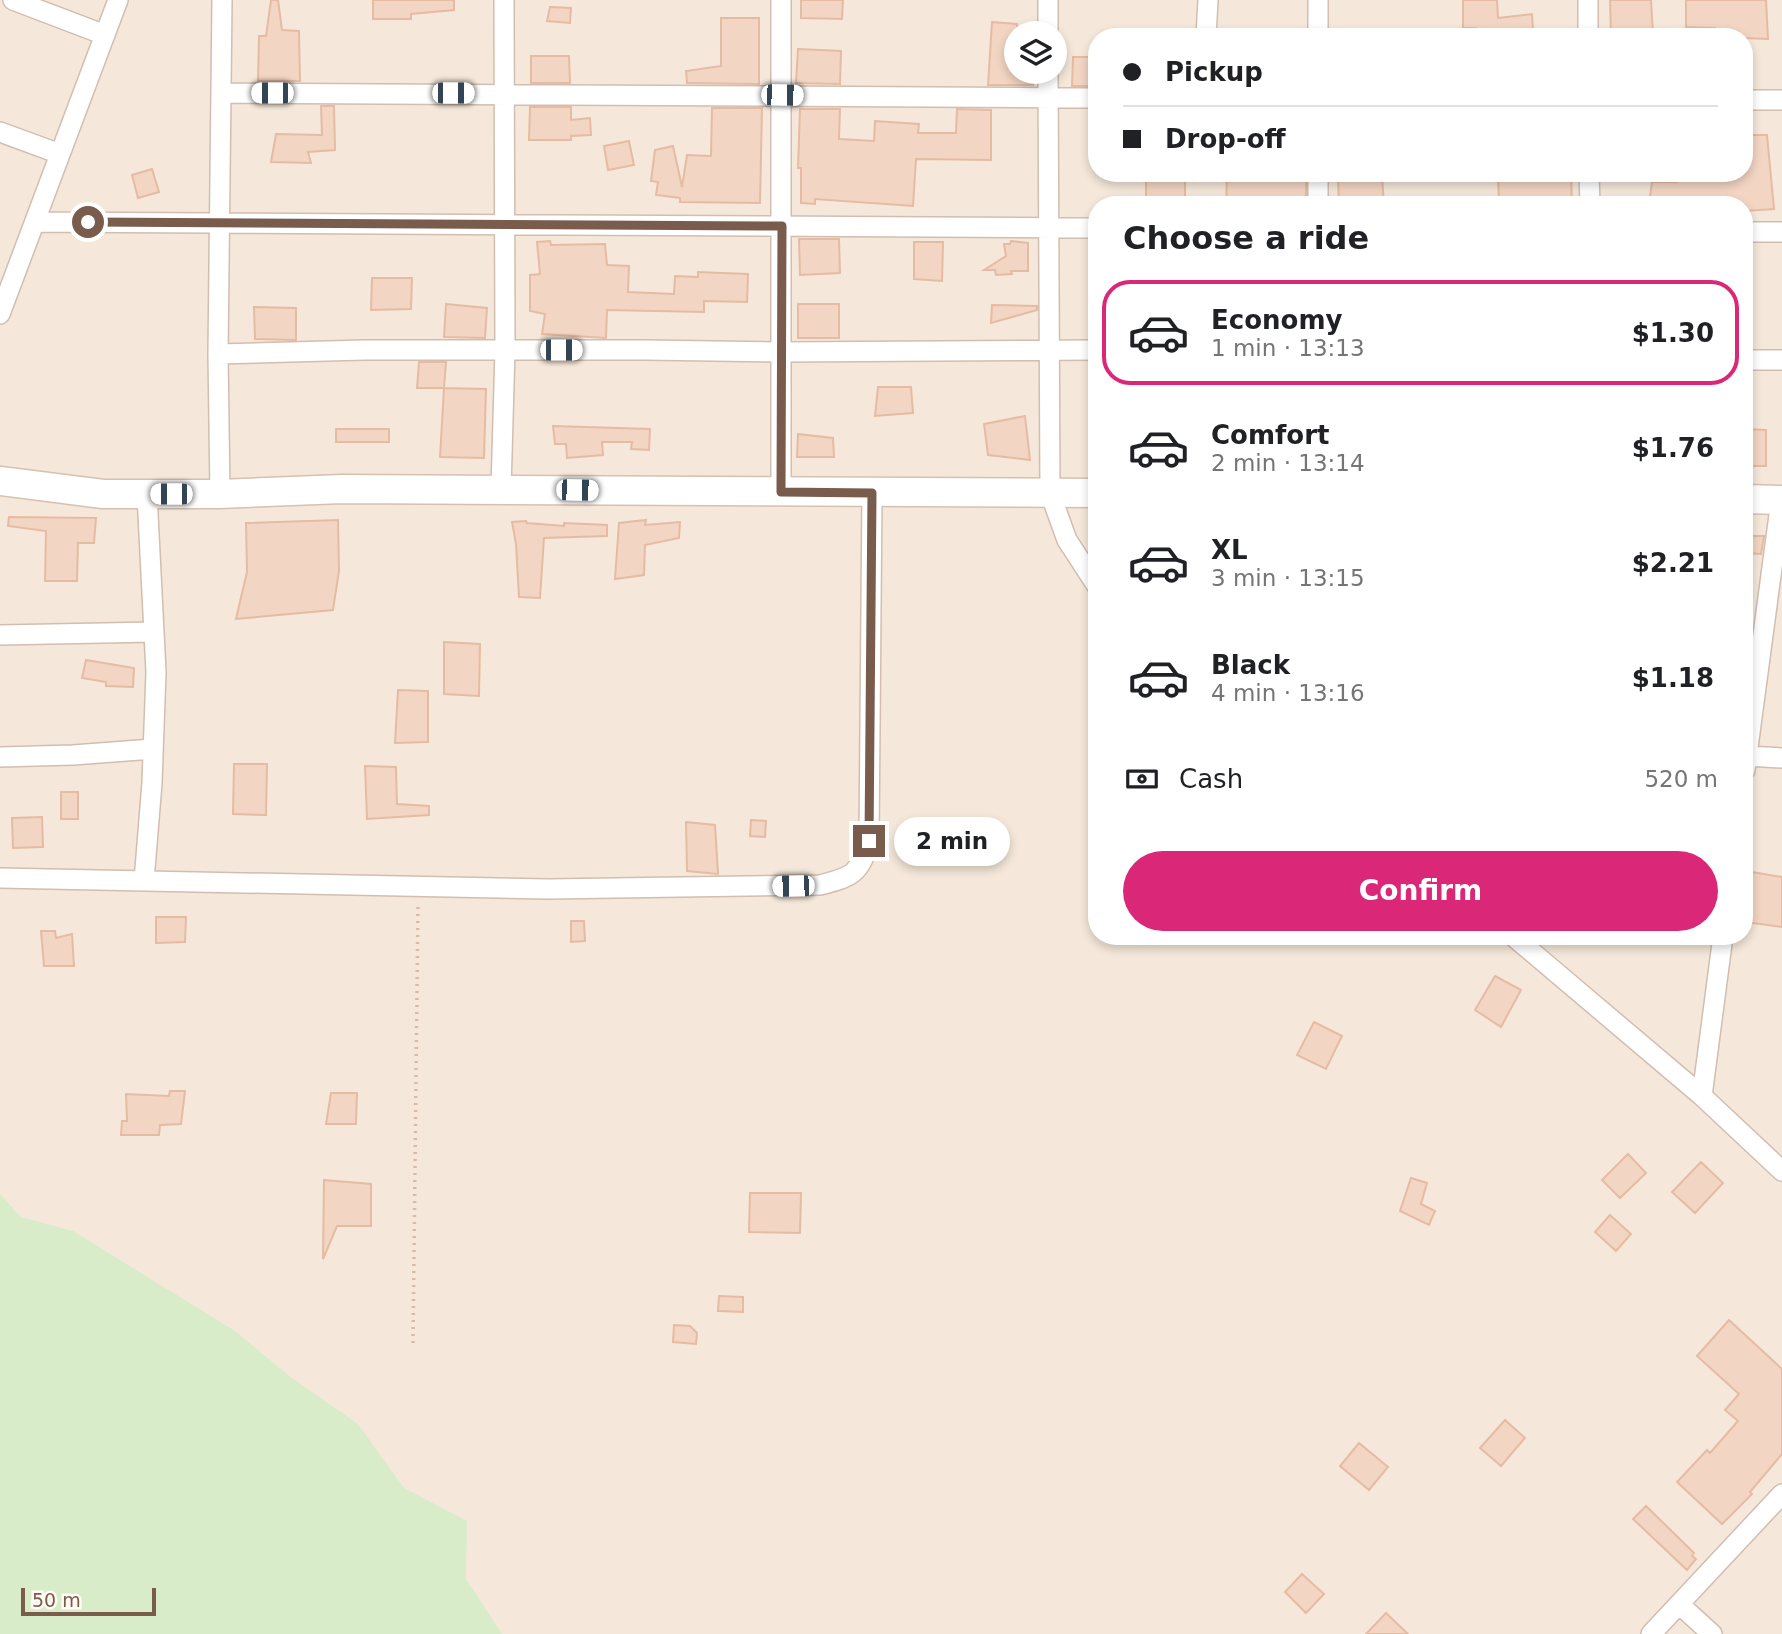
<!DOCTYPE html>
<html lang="en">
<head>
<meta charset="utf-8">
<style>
  body { margin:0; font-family:"DejaVu Sans",sans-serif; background:#f6f6f6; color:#202124; height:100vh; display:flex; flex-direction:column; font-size:26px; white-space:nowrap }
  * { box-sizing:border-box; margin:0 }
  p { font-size:23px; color:#757577 }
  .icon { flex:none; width:38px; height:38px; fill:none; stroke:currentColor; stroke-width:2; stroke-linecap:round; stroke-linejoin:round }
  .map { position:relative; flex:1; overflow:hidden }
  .panel { position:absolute; left:1088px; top:196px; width:665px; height:749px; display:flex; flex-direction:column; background:#fff; border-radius:28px; box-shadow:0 4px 10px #0003 }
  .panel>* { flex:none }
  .guide { position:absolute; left:1088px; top:28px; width:665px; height:154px; border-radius:28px; box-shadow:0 4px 10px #0003; display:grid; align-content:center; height:154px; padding:0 35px; background:#fff }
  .fabs { position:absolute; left:1004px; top:21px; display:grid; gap:14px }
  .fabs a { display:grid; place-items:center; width:63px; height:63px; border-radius:50%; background:#fff; box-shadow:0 4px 10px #0003; font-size:35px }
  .scale { position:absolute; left:21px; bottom:18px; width:135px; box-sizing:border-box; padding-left:7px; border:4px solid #7a5c4d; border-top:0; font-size:19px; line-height:24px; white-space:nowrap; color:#7a5c4d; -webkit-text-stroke:5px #fffaf3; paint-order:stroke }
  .end { position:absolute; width:32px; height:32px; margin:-16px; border:9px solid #7a5c4d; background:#fff; box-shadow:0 0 0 4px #fff }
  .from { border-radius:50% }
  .bubble { position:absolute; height:49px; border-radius:24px; background:#fff; box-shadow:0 4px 10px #0003; font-size:23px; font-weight:800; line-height:49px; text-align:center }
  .car { position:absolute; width:21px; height:42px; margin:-21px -10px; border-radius:9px; box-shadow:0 0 5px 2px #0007; background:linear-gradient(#fff 24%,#345 0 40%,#fff 0 76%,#345 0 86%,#fff 0) }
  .guide b { display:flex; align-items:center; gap:24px; height:66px; font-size:26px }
  .guide b+b { border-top:2px solid #e0e0e0 }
  .guide i { width:18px; height:18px; background:#202124 }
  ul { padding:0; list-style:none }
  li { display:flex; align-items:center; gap:21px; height:105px; margin:0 14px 10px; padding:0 21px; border:4px solid transparent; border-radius:28px }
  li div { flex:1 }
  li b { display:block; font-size:26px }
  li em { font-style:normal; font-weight:800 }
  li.selected { border-color:#db2777 }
  li>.icon { width:63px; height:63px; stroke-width:1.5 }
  h2 { padding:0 35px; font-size:32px; line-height:84px }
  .pay { display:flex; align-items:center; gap:18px; height:77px; padding:0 35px; font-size:26px }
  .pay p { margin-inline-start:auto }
  .cta { display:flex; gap:14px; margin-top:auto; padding:14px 35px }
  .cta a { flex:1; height:80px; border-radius:42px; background:#db2777; color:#fff; font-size:28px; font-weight:800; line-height:80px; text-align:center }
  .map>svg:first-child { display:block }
  .residential { fill:#f5e8da; fill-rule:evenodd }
  .green { fill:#d8ecc9 }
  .building { fill:#f3d5c3; stroke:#e6bba3; stroke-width:2 }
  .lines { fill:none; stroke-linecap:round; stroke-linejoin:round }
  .street-casing { stroke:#d1beb0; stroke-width:22 }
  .secondary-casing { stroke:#d6c0b0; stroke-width:31 }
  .path { stroke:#d9b8a5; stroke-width:3.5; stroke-dasharray:2 5; stroke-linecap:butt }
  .street { stroke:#fff; stroke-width:19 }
  .secondary { stroke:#fff; stroke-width:28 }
  .route { stroke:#7a5c4d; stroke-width:9 }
</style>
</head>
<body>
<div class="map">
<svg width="1782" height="1634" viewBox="0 0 1782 1634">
  <rect width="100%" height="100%" fill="#fdf6ec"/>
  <path class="residential" d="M0,0H1782V1634H0ZM1017,33H1055V72H1017ZM1097,37H1745V173H1097ZM1097,205H1745V936H1097Z"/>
  <path class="green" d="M0,1194L21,1217L73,1231L235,1331L292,1378L358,1424L404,1488L467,1521L466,1579L502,1634H0Z"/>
  <path class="building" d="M271,0H278L282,30L299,31L300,81H258L259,36H266Z
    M373,0H454V10L411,14V19H373Z
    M801,0H843L842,19L801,18Z
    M1463,0H1497L1498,18L1532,14L1533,29L1498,32V36L1476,37V28H1463Z
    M1610,0H1651L1653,35L1611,36Z
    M1686,0H1766L1768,39L1715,37V28L1686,27Z
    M550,7L571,8L570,23L547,21Z
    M721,18H759V84L687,83L686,71L721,66Z
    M992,22L1017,24V72H1034L1033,85H988Z
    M798,49L841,51L840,84L796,83Z
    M531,56H569L570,83H531Z
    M1073,57H1097V86H1072Z
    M321,106H334L335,150L308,152L311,163L271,162L276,134L322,135Z
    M530,107H571V120L590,118L591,135L571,136V140H529Z
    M712,108H762L760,203L680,202V198L656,195L658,182L651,181L655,150L673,146L682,187L687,155L711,156Z
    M800,109H840L839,139L874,141L875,121L919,124L918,133H956L957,109L991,110V160L916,159L913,206L815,199V204L801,203V168H798Z
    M1745,135H1767L1774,209L1745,211V205L1649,204L1652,182H1677V173H1745Z
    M629,141L634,165L608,170L604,146Z
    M152,169L159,192L138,198L132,175Z
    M1146,173H1185V205H1146Z
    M1227,173H1306V205H1226Z
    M1498,173H1571L1572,205H1499Z
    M1382,175L1384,205H1339L1338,178Z
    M799,239H839L840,273L800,275Z
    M550,241L551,245L605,244L607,265L629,266L628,292L674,294L675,276L698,277V272L748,274L747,302L704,301V312L607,310L606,338L542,334L545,314L530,311V275L540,274L537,242Z
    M1011,241L1028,243V271H1011L1012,274L996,275L995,270H984L1006,256L1004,244H1010Z
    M914,242H943L942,281L914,279Z
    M372,278H412L411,309L371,310Z
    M446,304L487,308L485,338L444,337Z
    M798,304H839V338H798Z
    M992,305L1037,306V310L991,323Z
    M254,307L296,308V340L255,339Z
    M419,362H446L444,388H417Z
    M878,387H911L913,413L875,416Z
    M444,388L486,389L484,458L440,457Z
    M1025,416L1030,460L988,455L984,424Z
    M553,426L650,429L649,450L631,449L632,442H602L603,455L567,458L566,444H555Z
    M336,429H389V442H336Z
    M1745,429L1766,430V466H1745Z
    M798,434L833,438L834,457H797Z
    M9,517L96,518L94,543H78L77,581H45L46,531L8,526Z
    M338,520L339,571L333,610L236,619L247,572L246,523Z
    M646,520L645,525L680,522L679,538L645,545L644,575L615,579L619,523Z
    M526,521L527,523L564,526V523L607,525V536L544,538L540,598L519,597L516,544L512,522Z
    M1748,536H1764L1761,554L1747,553Z
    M444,642L480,644L479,696L444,694Z
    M86,660L134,668L133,687L106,686V682L82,678Z
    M398,690L428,691V742L395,743Z
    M234,764H267L266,815L233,814Z
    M365,766L396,767L397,804L429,806V815L367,819Z
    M61,792H78V819H61Z
    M42,817L43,847L13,848L12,818Z
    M751,820L766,821L765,837L750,836Z
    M686,822L715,825L718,874L687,871Z
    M1746,871L1782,877V927L1745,922Z
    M156,917H186L185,942L156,943Z
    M571,921H584L585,941L571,942Z
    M41,931H55L56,938L72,934L74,966H44Z
    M1495,976L1521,990L1501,1027L1475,1010Z
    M1314,1022L1342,1036L1326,1069L1297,1055Z
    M170,1091H185L181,1124L160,1125L159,1135H121L122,1121H127L126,1094L169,1096Z
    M331,1093H357L356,1124H326Z
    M1628,1154L1646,1173L1620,1198L1602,1180Z
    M1701,1162L1723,1183L1695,1213L1672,1192Z
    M1411,1178L1427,1183L1421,1204L1435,1211L1429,1225L1400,1211Z
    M324,1180L371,1184V1226H337L323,1259Z
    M750,1193H801L800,1233L749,1232Z
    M1610,1215L1631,1234L1616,1251L1595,1232Z
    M719,1296L743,1297V1312L718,1311Z
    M1729,1320L1782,1369V1454L1750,1492L1752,1494L1722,1524L1677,1482L1707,1450L1710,1453L1738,1421L1725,1410L1739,1394L1697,1356Z
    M674,1325L690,1326L697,1333L696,1344L673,1342Z
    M1505,1420L1525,1438L1501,1466L1480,1448Z
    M1359,1443L1388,1467L1369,1490L1340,1466Z
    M1646,1506L1694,1553L1692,1556L1696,1559L1687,1570L1633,1519Z
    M1302,1574L1324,1594L1306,1613L1285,1592Z
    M1386,1613L1408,1634H1366Z"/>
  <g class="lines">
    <defs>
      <path id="street" d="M13,0L105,35
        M781,0V492
        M1048,0V33
        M1588,0V37
        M1206,37L1208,0
        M1318,37V0
        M1048,72L1050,493L1067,540L1097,586
        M221,93L1097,98
        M1745,100H1782
        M0,132L60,154
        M1589,173L1590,205
        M1318,205V173
        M35,222L1097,228
        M1745,232H1782
        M0,314L118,0
        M218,354L364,350H645L783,352L1097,350
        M1745,360H1782
        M501,489L505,350L504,0
        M220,494L218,354L222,0
        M0,635L154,632
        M1747,756L1782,758
        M0,757L73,755L153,749
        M1745,770L1781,500
        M0,878L549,889L820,885C852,877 860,874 869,841L872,493
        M144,881L152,783L156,672L147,494
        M1513,936L1702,1096L1782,1171
        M1702,1096L1723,936
        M1679,1604L1712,1634
        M1651,1634L1782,1494"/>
      <path id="secondary" d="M0,481L103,494H220L342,489L1097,493
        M1745,499L1782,500"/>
    </defs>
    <use href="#street" class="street-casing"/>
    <use href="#secondary" class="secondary-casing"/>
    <path class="path" d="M413,1343L418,904"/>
    <use href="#street" class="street"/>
    <use href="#secondary" class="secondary"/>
  </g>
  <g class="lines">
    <path class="route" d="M88,222L782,226L781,492L872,493L869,841"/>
  </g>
</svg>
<div class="fabs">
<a><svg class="icon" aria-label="layers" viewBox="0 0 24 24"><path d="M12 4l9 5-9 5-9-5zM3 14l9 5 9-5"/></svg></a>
</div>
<div class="scale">50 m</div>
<i class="end from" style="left:88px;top:222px"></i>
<i class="end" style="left:869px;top:841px"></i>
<div class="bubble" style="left:894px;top:817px;width:116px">2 min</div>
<i class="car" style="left:272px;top:93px;rotate:270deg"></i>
<i class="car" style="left:453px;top:93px;rotate:90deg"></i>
<i class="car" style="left:782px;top:95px;rotate:91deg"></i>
<i class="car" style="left:561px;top:350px;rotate:90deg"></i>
<i class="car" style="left:577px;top:490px;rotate:91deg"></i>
<i class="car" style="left:171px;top:494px;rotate:270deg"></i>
<i class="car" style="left:793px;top:886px;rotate:269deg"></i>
<div class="guide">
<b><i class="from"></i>Pickup</b>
<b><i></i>Drop-off</b>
</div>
<section class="panel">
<h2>Choose a ride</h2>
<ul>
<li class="selected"><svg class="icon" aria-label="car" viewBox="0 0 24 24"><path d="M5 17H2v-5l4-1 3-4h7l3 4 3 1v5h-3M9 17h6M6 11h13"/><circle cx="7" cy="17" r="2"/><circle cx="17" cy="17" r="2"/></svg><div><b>Economy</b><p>1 min · 13:13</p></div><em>$1.30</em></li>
<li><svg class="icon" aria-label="car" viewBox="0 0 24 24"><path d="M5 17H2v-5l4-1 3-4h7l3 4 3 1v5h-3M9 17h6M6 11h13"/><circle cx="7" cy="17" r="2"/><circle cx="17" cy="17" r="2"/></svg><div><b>Comfort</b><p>2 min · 13:14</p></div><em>$1.76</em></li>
<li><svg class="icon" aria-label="car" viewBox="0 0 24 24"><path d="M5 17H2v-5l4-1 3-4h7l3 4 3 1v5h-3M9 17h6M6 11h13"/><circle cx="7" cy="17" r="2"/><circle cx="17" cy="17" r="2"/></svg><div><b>XL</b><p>3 min · 13:15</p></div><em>$2.21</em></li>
<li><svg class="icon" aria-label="car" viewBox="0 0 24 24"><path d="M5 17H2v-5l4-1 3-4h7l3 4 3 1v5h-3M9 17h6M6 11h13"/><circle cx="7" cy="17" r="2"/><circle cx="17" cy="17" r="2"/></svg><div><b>Black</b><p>4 min · 13:16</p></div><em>$1.18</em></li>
</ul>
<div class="pay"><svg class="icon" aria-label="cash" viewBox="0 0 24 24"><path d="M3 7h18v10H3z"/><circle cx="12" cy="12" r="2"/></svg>Cash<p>520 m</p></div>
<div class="cta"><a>Confirm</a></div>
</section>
</div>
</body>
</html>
